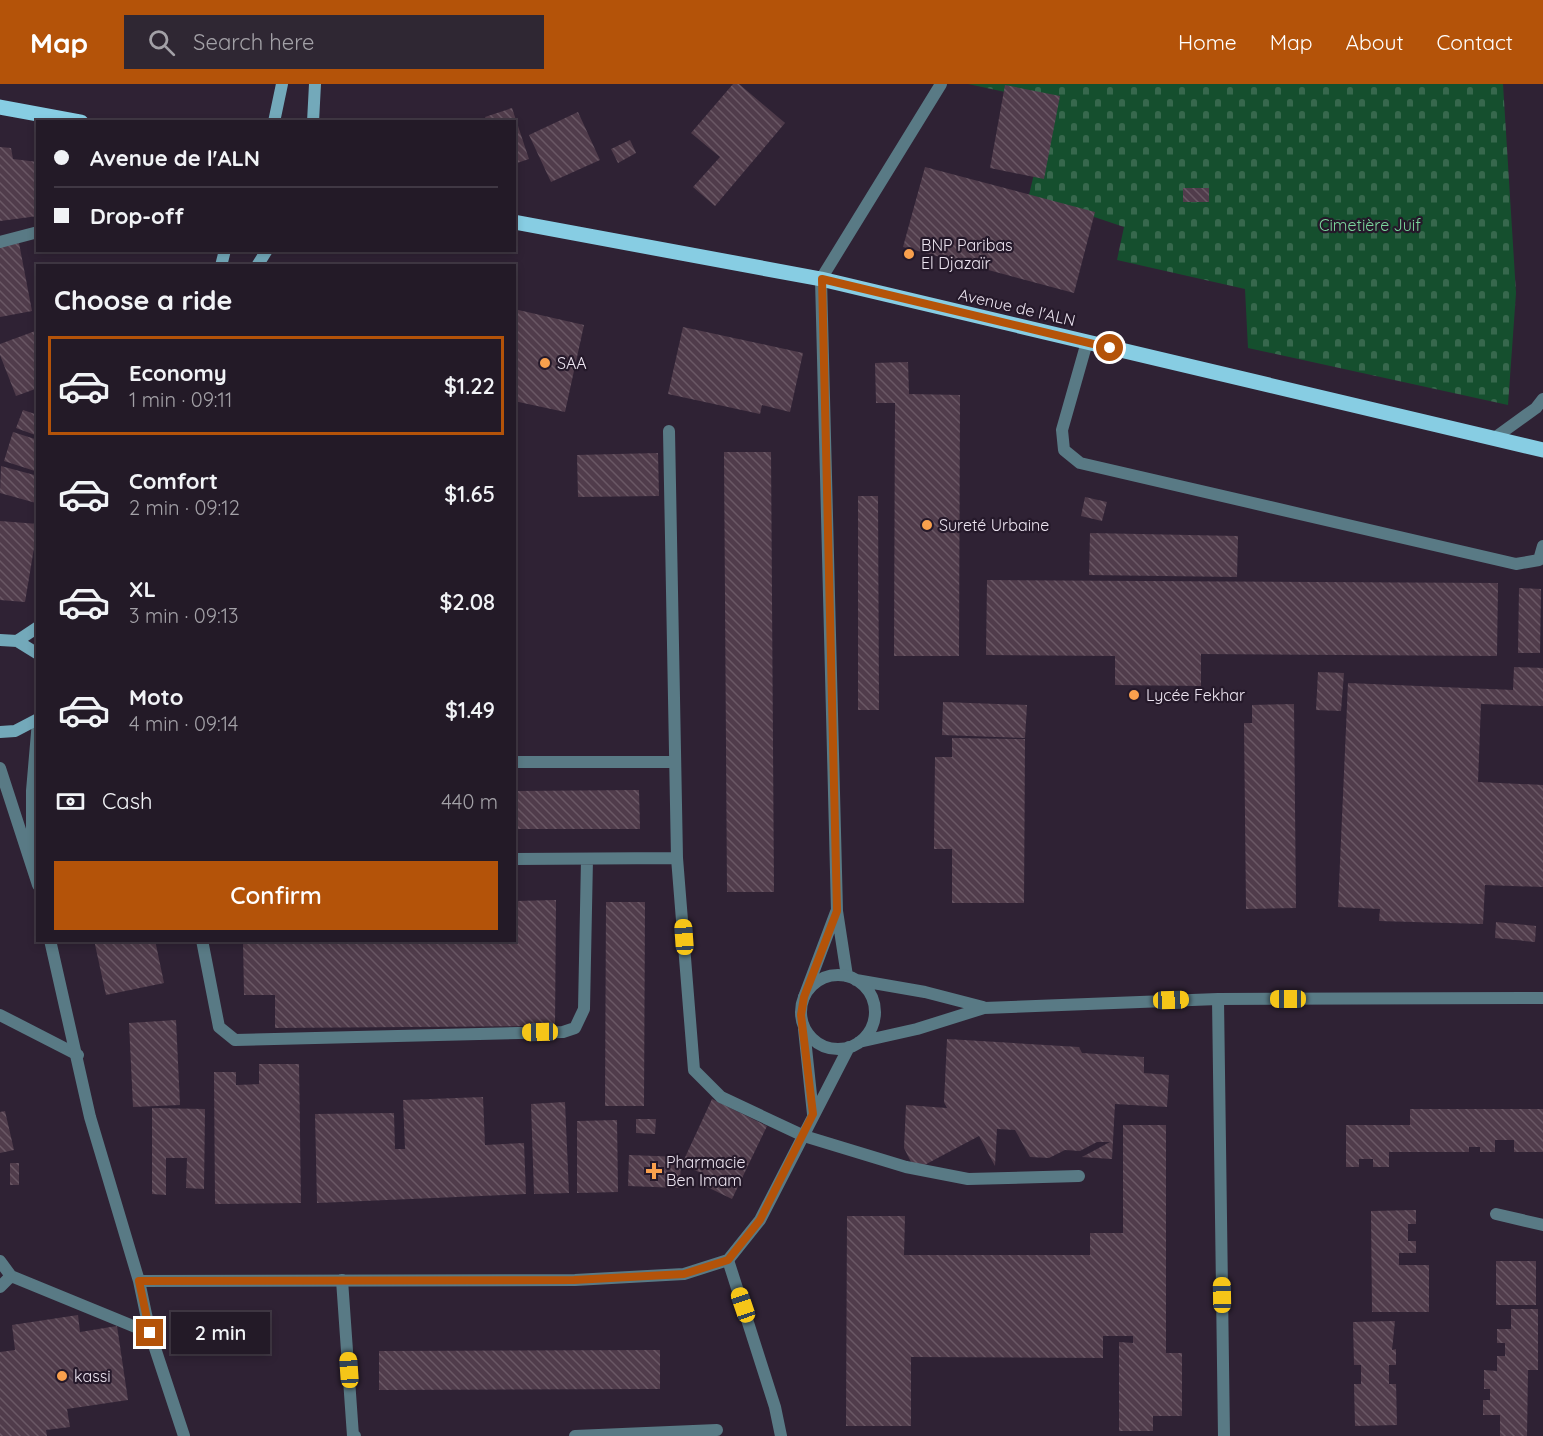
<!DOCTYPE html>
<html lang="en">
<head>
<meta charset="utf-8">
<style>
  body { margin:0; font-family:Quicksand,sans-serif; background:#2f2733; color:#f1f3f6; height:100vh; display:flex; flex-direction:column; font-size:22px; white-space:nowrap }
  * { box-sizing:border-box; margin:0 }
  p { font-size:20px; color:#a3a1a7 }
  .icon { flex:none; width:33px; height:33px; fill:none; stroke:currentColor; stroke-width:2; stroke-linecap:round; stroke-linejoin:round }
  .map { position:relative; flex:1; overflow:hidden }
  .sheet { position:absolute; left:36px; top:180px; width:480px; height:678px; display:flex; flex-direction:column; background:#231a27; border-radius:0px; box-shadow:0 3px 9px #0003,0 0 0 2px #403844 }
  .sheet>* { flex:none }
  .hud { position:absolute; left:36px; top:36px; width:480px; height:132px; border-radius:0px; box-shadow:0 3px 9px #0003,0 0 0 2px #403844; display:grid; align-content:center; height:132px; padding:0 18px; background:#231a27 }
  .end { position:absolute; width:27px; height:27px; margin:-14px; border:8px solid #b45309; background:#fff; box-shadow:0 0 0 3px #fff }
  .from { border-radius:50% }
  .bubble { position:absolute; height:42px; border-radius:0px; background:#231a27; box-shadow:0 3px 9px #0003,0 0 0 2px #403844; font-size:20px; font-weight:600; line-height:42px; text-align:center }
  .car { position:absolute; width:18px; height:36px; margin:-18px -9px; border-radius:8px; box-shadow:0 0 4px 2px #0007; background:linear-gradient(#f5c518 24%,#345 0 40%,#f5c518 0 76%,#345 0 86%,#f5c518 0) }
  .hud b { display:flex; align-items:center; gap:21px; height:57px; font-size:22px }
  .hud b+b { border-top:2px solid #403844 }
  .hud i { width:15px; height:15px; background:#f1f3f6 }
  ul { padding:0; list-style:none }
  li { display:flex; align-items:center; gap:18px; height:99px; margin:0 12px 9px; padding:0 6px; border:3px solid transparent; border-radius:0px }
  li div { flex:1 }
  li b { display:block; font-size:22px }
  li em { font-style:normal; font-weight:600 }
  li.current { border-color:#b45309 }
  li>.icon { width:54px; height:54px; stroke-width:1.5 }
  h2 { padding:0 18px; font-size:27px; line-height:72px }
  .pay { display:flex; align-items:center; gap:15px; height:66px; padding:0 18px; font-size:22px }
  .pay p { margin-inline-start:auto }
  .primary-button { display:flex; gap:12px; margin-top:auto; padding:12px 18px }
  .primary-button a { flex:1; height:69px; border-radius:0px; background:#b45309; color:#fff; font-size:24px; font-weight:600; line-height:69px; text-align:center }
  header { display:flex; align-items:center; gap:36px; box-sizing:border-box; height:84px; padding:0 30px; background:#b45309; color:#fff }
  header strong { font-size:28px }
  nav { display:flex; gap:33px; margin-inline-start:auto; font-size:21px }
  .search { width:420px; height:54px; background:#2f2733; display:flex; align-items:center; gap:15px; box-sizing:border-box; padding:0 21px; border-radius:0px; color:#a3a1a7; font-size:22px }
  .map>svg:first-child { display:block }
  .cemetery { fill:url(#cemetery-stones) }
  .building { fill:url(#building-back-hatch) }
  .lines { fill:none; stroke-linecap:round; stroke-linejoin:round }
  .service { stroke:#597a85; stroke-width:12 }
  .minor { stroke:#597a85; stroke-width:12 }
  .tertiary { stroke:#597a85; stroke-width:12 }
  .secondary { stroke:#73a9ba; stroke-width:12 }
  .primary { stroke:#87cde3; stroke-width:15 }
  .route { stroke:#b45309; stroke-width:8 }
  .poi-dot { fill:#f9a04d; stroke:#25192a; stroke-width:2 }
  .labels { text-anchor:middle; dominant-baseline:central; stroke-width:4.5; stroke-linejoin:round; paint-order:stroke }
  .park-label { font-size:16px; fill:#7cd79d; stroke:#25192a }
  .poi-label { font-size:16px; fill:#ede5f1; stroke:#25192a; text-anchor:start }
  .street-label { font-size:16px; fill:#ede5f1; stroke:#25192a }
</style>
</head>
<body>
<header>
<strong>Map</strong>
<div class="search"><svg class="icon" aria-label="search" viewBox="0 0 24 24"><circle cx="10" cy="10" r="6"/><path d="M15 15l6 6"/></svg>Search here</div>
<nav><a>Home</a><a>Map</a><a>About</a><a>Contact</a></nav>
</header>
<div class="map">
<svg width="1543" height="1352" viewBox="0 0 1543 1352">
  <defs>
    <pattern id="cemetery-stones" width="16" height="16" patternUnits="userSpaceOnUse" patternTransform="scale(1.5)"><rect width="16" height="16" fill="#154f2e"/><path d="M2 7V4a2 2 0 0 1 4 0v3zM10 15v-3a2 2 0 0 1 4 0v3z" fill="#37684d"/></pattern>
    <pattern id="building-back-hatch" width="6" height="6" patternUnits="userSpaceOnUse" patternTransform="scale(1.5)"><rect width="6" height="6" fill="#503c4b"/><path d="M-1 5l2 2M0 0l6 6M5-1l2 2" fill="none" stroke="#6a5865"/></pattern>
  </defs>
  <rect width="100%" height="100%" fill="#2f2234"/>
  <path class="cemetery" d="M968,0H1503L1516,209L1508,321L1248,264L1245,205L1117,176L1124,143L1029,111L1051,18Z"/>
  <path class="building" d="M733,0H739L785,39L715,122L693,103L720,73L691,49Z
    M1005,1L1060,12L1044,95L990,84Z
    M512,24L529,75L514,80V38H487L485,33Z
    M578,28L600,76L551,98L529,51Z
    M630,56L636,69L618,79L611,65Z
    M0,63L11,64L13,75L38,78V132L0,137Z
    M925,83L1095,128L1074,209L903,163Z
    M1183,104H1209V118H1183Z
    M19,159L32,227L0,233V163Z
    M514,225L584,241L565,328L514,317Z
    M683,243L803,269L790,328L762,321L760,330L668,310Z
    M38,246V304L16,312L0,271V260Z
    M908,278L909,310L960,311L959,572H894L895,319H876L875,279Z
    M23,326L38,331V352L16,344Z
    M13,348L38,356V388L4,377Z
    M724,368H771L774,808H727Z
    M658,369L659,412L578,413L577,371Z
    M1,382L38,392L36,419L0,409Z
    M858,412H878L879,626H858Z
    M1085,413L1107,418L1102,437L1081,432Z
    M0,437L38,440L25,518L0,516Z
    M1090,449L1238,452L1237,493L1089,491Z
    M987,496L1498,499L1497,572L1201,570V602L1115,601V572L986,571Z
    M1519,504L1541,505L1540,569H1518Z
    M1514,583L1543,584V622L1481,620L1478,698L1543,701V803L1485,801L1483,840L1379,837L1380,825L1338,823L1348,599L1513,606Z
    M1318,588L1344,589L1341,627L1316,626Z
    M943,618L1027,621L1025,654L942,651Z
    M1294,620L1296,824L1246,825L1244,639H1252V621Z
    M952,654L1025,655L1024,819H952V765H934L935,673H952Z
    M639,706L640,745H514V707Z
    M556,816L555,942L275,944V911H244L243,856H514V817Z
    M606,818H645L644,1022H605Z
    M1496,838L1536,842L1535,858L1495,854Z
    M94,856H155L164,899L106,911Z
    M176,936L180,1021L133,1023L129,939Z
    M947,955L1079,963L1082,969L1144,973V989L1169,991L1167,1023L1115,1020L1112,1075L1082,1073L1110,1058H1097L1080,1067L1065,1066L1049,1074L1030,1073L1015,1046L997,1045L995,1082L979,1052L915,1086L904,1064L906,1021L947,1024L944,1018Z
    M259,980H299L301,1119L215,1120L214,988H236V1001L259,1000Z
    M483,1013L485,1061L524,1059L526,1110L317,1119L315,1030L394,1029L395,1065H405L403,1016Z
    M712,1015L767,1042L732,1115L703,1101L707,1092L682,1080Z
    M565,1018L569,1109L534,1110L531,1020Z
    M152,1024L205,1025L204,1105L186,1104L187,1074H166V1111L152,1110Z
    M1410,1025H1543V1068H1514V1056H1495V1068H1480V1063H1469V1068H1389V1083H1373V1075H1359V1083H1346V1041H1410Z
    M5,1027L14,1066L0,1069V1028Z
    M636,1035H656L655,1050L636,1049Z
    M617,1036L618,1108L577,1109V1037Z
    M1123,1041H1166V1269H1182V1332H1153V1347H1119V1258L1133,1259V1252H1103V1274L911,1273V1342H846L847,1132H905L904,1171H1090V1149H1123Z
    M629,1071L681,1073L680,1104L628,1102Z
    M10,1079H19V1101H10Z
    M1416,1126V1140H1408V1157H1416V1169H1399V1181H1429V1228H1372L1371,1127Z
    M1496,1177H1536V1221H1496Z
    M1511,1225H1538V1286H1528L1527,1352H1500V1331H1483V1316H1490V1305H1484V1286L1497,1287V1272H1505V1259H1497V1245H1511Z
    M78,1231L80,1248L117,1242L128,1316L67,1325L70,1343L46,1346L47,1352H0V1268L15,1266L12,1241Z
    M1395,1237L1392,1266L1396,1265V1281H1389V1300H1396L1397,1341L1355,1342L1354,1300H1361V1281H1354L1353,1238Z
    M660,1266V1305L379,1306V1267Z"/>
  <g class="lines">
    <path class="service" d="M0,158L38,148
      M1087,258L1062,346L1064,366L1080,379L1516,480L1539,476L1543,462
      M1493,355L1536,324L1543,315
      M804,1052L906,1083L968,1095L1079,1092
      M1496,1130L1543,1141
      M0,1177L11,1192L150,1249
      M342,1196L353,1352H355
      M0,1203L11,1192
      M575,1352L717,1346"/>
    <path class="minor" d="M669,347L677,774L694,986L721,1013L804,1052
      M514,678H675
      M514,775L677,774
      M202,856L219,943L235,956L563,948L575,944L584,925L587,775
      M847,892L837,827L821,195L941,0
      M804,913L836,828
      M0,931L78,971
      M728,1176L775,1323L781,1352"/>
    <path class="tertiary" d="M0,684L38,801
      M32,779V707L38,637
      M50,856L90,1033L139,1197L150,1249L184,1352
      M801 928a37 37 0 1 1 74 0a37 37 0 1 1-74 0Z
      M856,896L925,908L983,923
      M1218,915L1224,1352
      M804,945L813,1030
      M859,958L917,945L984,924L1218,915L1543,914
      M139,1197L575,1196L684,1190L728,1176L760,1136L849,963"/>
    <path class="secondary" d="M274,38L282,0
      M313,38L315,0
      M221,182L225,166
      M257,182L267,166
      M0,556L17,557L38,570
      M17,557L38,543
      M0,648L15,647L38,635"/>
    <path class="primary" d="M0,23L81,38
      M514,138L821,195L1543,366"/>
  </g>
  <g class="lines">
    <path class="route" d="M150,1249L139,1197L574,1196L684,1190L728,1176L760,1136L813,1030L801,931L804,913L837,827L822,195L1110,264"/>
  </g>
  <g class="poi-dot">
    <circle cx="909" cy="170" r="6"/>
    <circle cx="545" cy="279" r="6"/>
    <circle cx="927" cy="441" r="6"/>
    <circle cx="1134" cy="611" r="6"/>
    <path d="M651 1078h6v6h6v6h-6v6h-6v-6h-6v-6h6z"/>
    <circle cx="62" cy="1292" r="6"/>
  </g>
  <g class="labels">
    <g class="park-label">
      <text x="1370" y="141">Cimetière Juif</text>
    </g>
    <g class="poi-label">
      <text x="921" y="161">BNP Paribas<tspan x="921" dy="18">El Djazaïr</tspan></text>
      <text x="557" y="279">SAA</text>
      <text x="939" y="441">Sureté Urbaine</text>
      <text x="1146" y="611">Lycée Fekhar</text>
      <text x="666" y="1078">Pharmacie<tspan x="666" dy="18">Ben Imam</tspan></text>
      <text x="74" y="1292">kassi</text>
    </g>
    <g class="street-label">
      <text transform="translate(1017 223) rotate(13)">Avenue de l'ALN</text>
    </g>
  </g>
</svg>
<i class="end from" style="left:1110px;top:264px"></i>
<i class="end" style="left:150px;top:1249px"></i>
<div class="bubble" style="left:171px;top:1228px;width:99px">2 min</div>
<i class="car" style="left:684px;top:853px;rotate:356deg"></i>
<i class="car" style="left:1288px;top:915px;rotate:270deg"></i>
<i class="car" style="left:1171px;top:916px;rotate:88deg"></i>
<i class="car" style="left:540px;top:948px;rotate:269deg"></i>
<i class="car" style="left:1222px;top:1211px;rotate:359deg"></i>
<i class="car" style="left:743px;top:1221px;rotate:341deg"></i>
<i class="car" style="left:349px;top:1286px;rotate:356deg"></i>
<div class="hud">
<b><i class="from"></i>Avenue de l'ALN</b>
<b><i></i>Drop-off</b>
</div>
<section class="sheet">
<h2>Choose a ride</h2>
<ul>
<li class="current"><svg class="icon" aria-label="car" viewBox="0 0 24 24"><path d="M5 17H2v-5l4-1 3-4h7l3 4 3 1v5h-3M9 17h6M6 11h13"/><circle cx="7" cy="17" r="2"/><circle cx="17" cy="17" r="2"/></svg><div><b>Economy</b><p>1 min · 09:11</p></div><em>$1.22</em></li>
<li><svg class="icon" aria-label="car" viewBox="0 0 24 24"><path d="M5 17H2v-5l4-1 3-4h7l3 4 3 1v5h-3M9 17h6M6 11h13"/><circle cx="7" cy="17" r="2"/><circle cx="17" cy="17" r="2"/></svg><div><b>Comfort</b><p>2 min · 09:12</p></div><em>$1.65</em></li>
<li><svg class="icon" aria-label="car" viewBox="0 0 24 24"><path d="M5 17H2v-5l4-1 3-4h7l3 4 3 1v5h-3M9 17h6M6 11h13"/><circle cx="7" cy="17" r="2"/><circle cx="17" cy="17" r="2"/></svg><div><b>XL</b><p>3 min · 09:13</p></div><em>$2.08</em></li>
<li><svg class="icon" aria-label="car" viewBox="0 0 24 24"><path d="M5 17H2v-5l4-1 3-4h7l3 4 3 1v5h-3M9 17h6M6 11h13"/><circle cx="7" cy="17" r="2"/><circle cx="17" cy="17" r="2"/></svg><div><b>Moto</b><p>4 min · 09:14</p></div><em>$1.49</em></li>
</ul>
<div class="pay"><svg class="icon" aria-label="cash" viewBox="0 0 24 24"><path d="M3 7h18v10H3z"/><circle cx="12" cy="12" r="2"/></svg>Cash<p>440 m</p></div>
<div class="primary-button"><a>Confirm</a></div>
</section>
</div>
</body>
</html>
